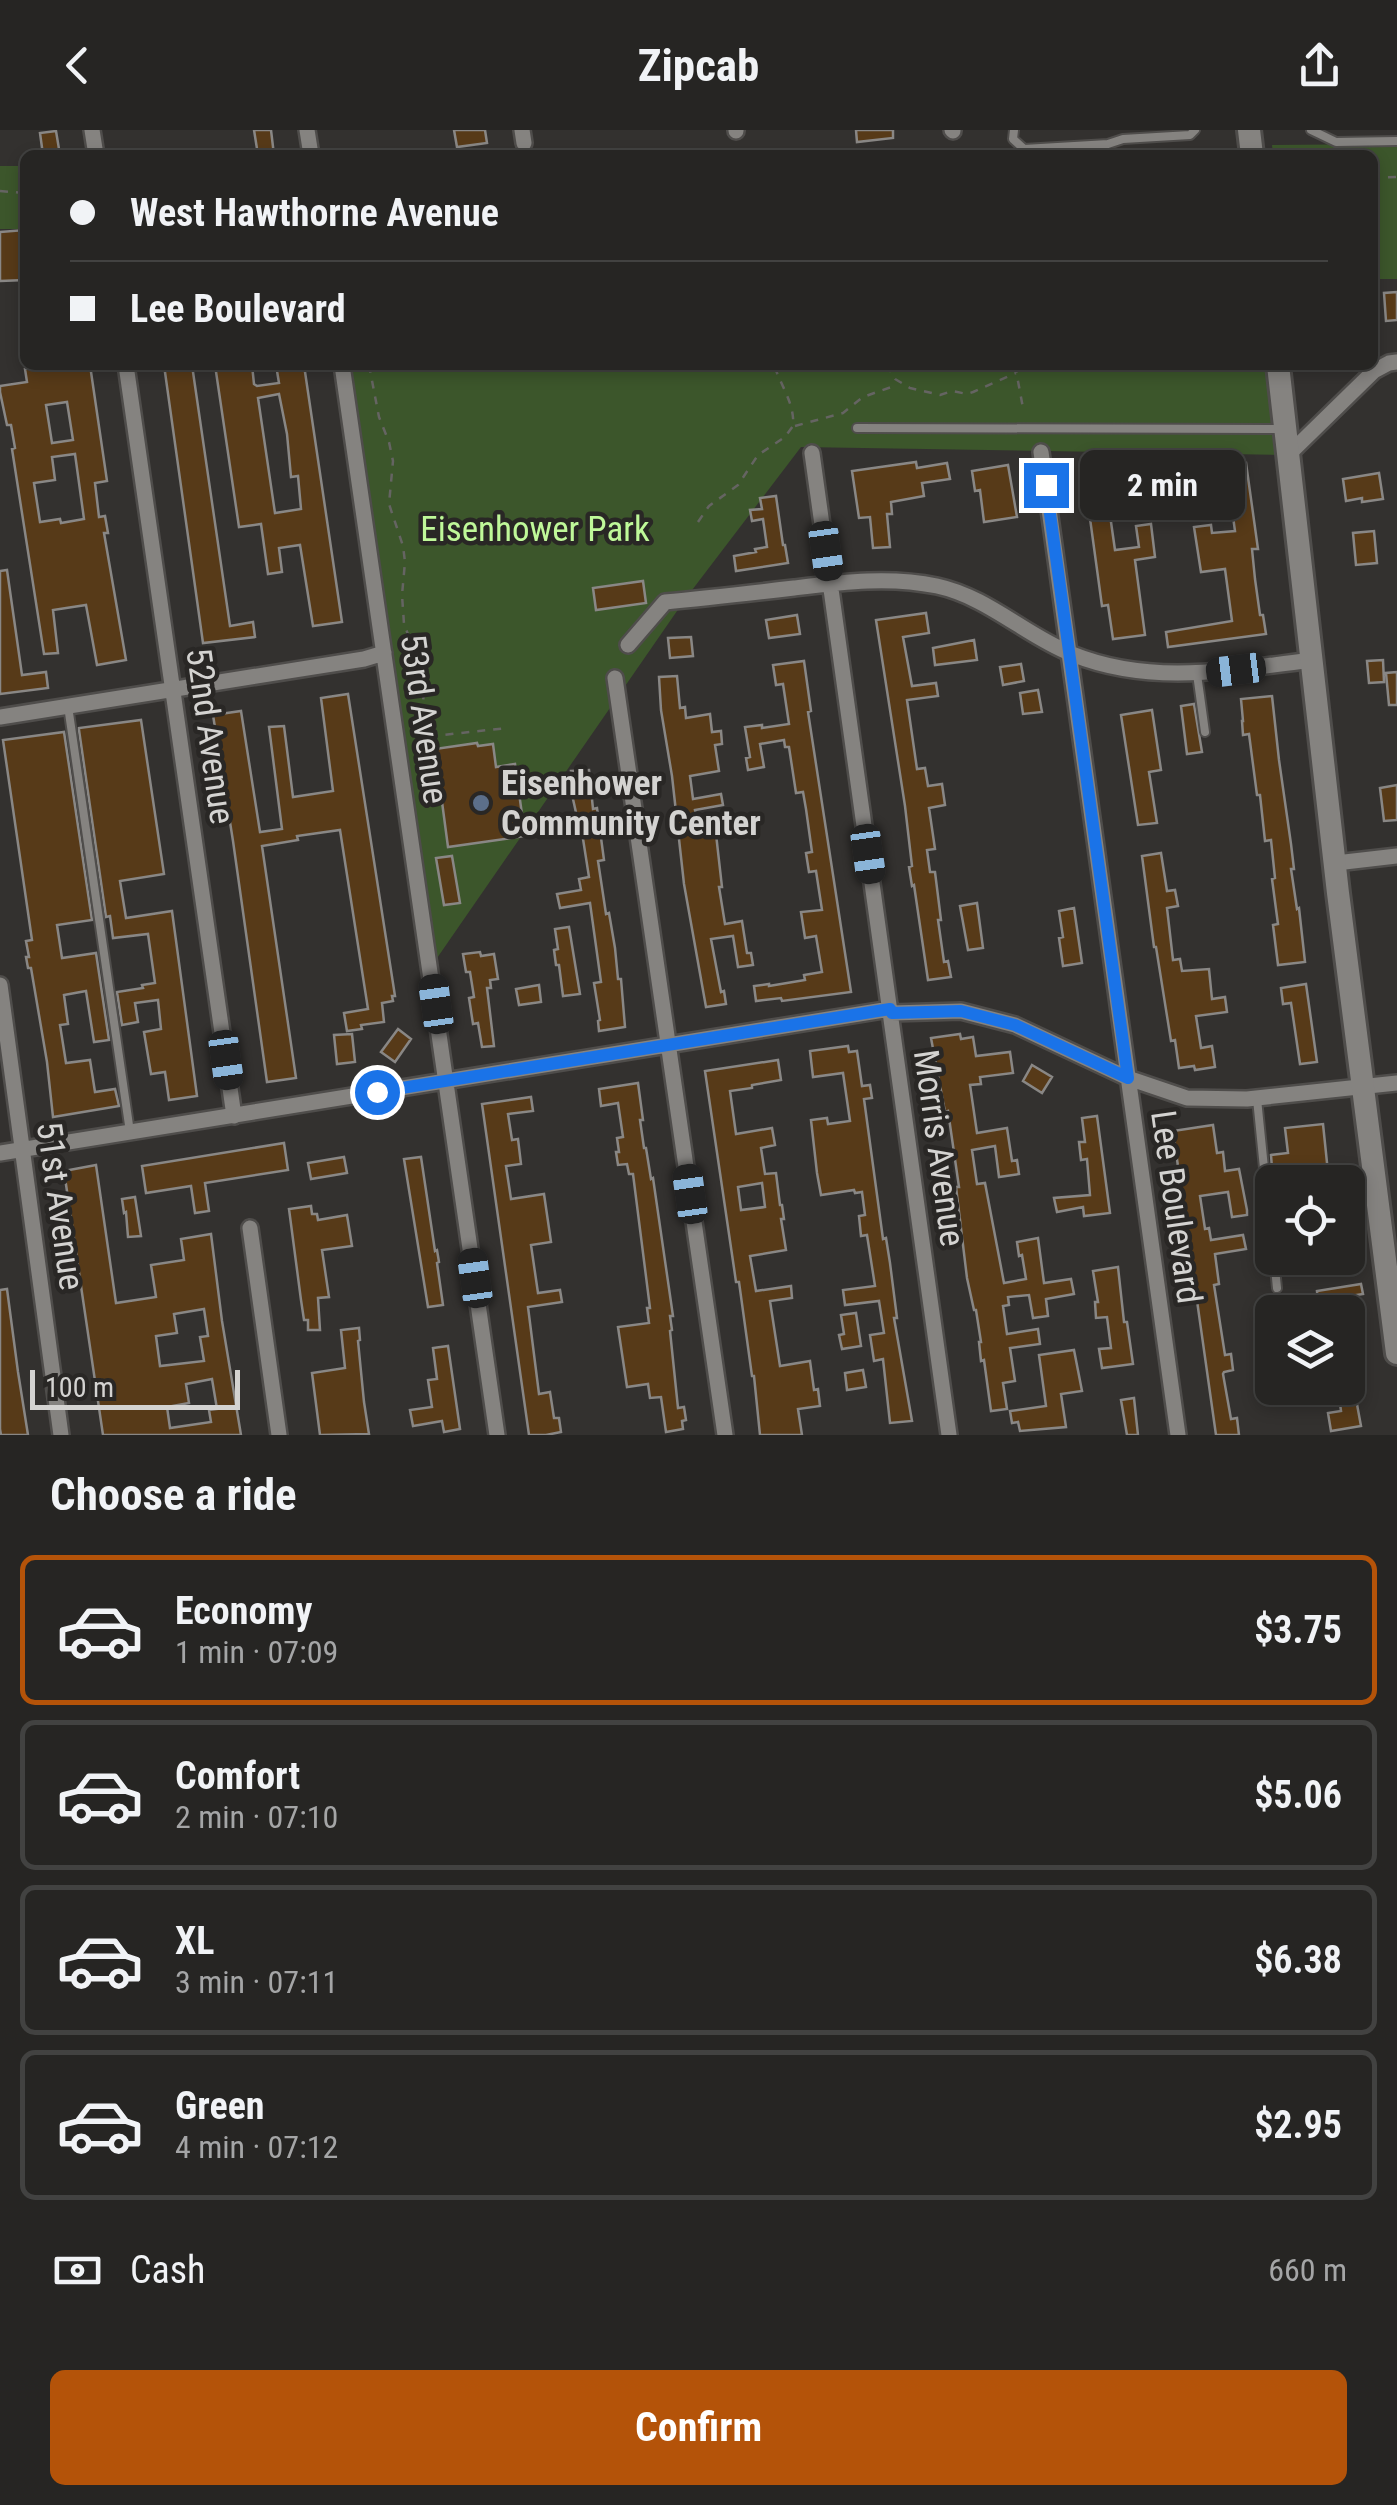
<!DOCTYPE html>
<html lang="en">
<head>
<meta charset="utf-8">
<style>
  body { margin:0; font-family:"Roboto Condensed",sans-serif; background:#2e2d2b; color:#f1f3f6; height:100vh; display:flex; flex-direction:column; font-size:38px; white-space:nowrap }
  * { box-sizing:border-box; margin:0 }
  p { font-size:32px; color:#a4a5a6 }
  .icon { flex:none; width:55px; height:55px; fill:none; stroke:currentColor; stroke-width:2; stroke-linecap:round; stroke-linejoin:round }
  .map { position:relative; height:1305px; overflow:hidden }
  .side { display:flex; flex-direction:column; background:#262523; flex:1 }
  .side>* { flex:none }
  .top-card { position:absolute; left:20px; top:20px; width:1358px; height:220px; border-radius:15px; box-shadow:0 5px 15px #0003,0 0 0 2px #424241; display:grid; align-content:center; height:220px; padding:0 50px; background:#262523 }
  .tools { position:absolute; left:1255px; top:1035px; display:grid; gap:20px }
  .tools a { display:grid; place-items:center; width:110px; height:110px; border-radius:15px; background:#262523; box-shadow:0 5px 15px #0003,0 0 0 2px #424241; font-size:50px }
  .scale { position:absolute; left:30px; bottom:25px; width:210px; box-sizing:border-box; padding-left:10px; border:5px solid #d4d3d1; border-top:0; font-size:28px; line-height:35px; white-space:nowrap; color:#d4d3d1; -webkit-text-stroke:8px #292725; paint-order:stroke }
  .end { position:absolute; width:45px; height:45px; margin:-22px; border:12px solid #1a73e8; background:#fff; box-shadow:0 0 0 5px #fff }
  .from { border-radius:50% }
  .bubble { position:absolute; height:70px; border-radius:15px; background:#262523; box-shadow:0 5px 15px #0003,0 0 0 2px #424241; font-size:32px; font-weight:700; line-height:70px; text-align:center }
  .car { position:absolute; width:30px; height:60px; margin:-30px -15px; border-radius:12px; box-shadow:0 0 8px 2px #0007; background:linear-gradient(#222 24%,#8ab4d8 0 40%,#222 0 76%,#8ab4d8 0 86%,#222 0) }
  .top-card b { display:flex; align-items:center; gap:35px; height:95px; font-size:38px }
  .top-card b+b { border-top:2px solid #424241 }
  .top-card i { width:25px; height:25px; background:#f1f3f6 }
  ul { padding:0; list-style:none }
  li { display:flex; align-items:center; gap:30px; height:150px; margin:0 20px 15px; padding:0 30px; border:5px solid #424241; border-radius:15px }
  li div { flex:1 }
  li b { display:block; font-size:38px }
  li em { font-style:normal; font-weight:700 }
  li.on { border-color:#b45309 }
  li>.icon { width:90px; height:90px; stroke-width:1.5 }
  h2 { padding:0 50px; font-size:45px; line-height:120px }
  .pay { display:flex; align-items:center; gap:25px; height:110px; padding:0 50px; font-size:38px }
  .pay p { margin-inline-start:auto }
  .action { display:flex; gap:20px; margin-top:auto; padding:20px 50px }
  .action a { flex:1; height:115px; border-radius:15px; background:#b45309; color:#fff; font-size:40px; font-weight:700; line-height:115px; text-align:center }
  header { display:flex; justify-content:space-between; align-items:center; height:130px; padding:0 50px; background:#262523; font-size:45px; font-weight:700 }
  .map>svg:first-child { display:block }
  .green { fill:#3c562b }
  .building { fill:#573a18; stroke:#898785; stroke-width:2.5; fill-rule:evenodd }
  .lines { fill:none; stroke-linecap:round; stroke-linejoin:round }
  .lane-casing { stroke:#4f4d4b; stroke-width:12 }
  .street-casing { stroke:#4f4d4b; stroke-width:20 }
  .secondary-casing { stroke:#4f4d4b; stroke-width:28 }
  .path { stroke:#656462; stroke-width:2.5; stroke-dasharray:8 8; stroke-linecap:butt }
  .lane { stroke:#858380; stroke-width:8 }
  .street { stroke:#858380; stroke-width:15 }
  .secondary { stroke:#858380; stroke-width:22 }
  .route { stroke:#1a73e8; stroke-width:12 }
  .service-dot { fill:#5c6f8a; stroke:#292725; stroke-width:4 }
  .labels { text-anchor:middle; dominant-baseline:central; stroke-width:9; stroke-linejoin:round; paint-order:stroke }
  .park-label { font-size:35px; fill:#bff899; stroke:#292725 }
  .street-label { font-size:35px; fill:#d4d3d1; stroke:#292725 }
  .poi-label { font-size:35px; font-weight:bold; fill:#d4d3d1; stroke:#292725; text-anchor:start }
</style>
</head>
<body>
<header><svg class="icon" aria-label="back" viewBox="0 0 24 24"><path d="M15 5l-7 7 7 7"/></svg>Zipcab<svg class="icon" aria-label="share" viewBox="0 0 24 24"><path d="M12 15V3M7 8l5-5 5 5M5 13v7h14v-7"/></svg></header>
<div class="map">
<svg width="1397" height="1305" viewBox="0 0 1397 1305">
  <rect width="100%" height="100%" fill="#33312f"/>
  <path class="green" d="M1397,14V149H1373L1372,25H1273L1272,15Z
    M0,36H25V99H0Z
    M346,235H1269L1282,325L801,317L686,468L435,831Z"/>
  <path class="building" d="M254,0H271L274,25H258Z
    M454,0H485L487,13L457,17Z
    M856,0H893V8L857,12Z
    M56,1L60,25H43L40,3Z
    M25,100V150L0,151V102Z
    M1397,162V190L1386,191L1384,163Z
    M71,235H90L107,351L95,353L99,387L105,386L108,403H104L126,530L97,535L86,475L53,480L58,523L44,524L12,319L15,318L11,295H7L0,262V256L27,252L25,239L42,236V240ZM67,272L73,310L52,313L46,275ZM75,324L84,389L61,393L60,389L40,392L34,353L55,350L52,327Z
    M164,235H192L230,496L253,492L255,507L203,513Z
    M215,235H252L254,254L257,256L279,253L276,235H304L342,492L313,496L300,415L279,418L282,442L268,444L261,394L239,397ZM279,264L287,304L291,347L298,346L301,379L275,383L258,268Z
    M1099,328L1102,367L1116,365L1119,384L1110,385L1115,420L1139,417L1136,396L1151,394L1155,427L1135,430L1145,505L1113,509L1108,475L1102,476L1082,330Z
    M916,332L917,338L947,333L950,349L922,353L924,366L891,372L892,384H887L890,417L873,418L870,387L859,388L852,341Z
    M1246,333L1258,419H1252L1255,449L1260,485H1263L1266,504L1168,517L1166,502L1232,491L1225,439L1201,442L1194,397L1211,395L1212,403L1235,401L1229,357L1219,358L1218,340L1225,339L1224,336Z
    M1008,335L1017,387L984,392L980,360L975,361L972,341Z
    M1379,343L1383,369L1362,372V368L1346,371L1343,349Z
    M776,366L783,415H785L788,433L736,441L734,426L756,422L755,419L767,417L763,389L752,391L750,380L762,379L760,368Z
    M1374,401L1377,433L1356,435L1353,403Z
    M7,440L22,545L46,542L48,558L0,564V441Z
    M643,451L646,473L596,480L593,458Z
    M926,483L929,503L903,507L912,556L936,553L938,566L907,570L917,639L925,638L928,656L942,654L945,675L929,678L935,719L927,720L930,742H935L941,790H938L944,832L948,831L951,847L928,850L914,755L912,756L909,737L912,736L905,676L876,490Z
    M797,485L800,504L769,508L766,490Z
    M691,507L693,526L670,528L668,508Z
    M974,510L977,530L935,535L933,518Z
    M1383,530L1384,552L1369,553L1367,531Z
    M804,531L811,581L808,582L851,862L782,871L781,868L756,871L754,856L769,854V856L805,850L804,845L822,842L816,806L805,808L801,782L822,780L816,741L809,742L806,723L812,722L806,679L803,662L796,663L789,617H785L784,610L760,614L764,637L748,640L746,628L750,627L745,597L762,595V598L789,594L783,554L776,555L773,535Z
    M1021,534L1024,551L1003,555L1000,537Z
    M1397,542V575H1389L1386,543Z
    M677,546L680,578L685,577L686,588L710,584L712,602L721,601L722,614L715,615L719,641L690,646L693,669L721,664L723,675L695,680L700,707L716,704L722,757H719L725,794L742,791L747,823H751L753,835L738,837L733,806L711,809L721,862L724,861L726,874L706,877L684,754L672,646L661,580L659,547Z
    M1038,560L1042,582L1023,584L1020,563Z
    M348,564L395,866H392L393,871L382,873L384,892L361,895L362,899L347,901L344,883L368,879L340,700L297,706L298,710L262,716L296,948L267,952L233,711L213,585L241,581L260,702L282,699L269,597L284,596L293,667L333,661L321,568Z
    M1272,566L1279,630L1291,714L1294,739H1291L1297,779L1299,778L1305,832L1278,835L1273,795L1278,794L1272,749L1275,748L1271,710L1265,711L1260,665H1257L1249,604L1243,605L1242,591H1243L1241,569Z
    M1194,574L1202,622L1187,624L1181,576Z
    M1152,580L1161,640L1149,642L1157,693L1138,695L1121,585Z
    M141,590L164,744L120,751L126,788L172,781L197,966L169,970L165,942L151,944L144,902L161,899L158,870L135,873L138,892L122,895L117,862L143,858L142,855L155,853L148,804L113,808L110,786L106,787L79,600V598Z
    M64,602L92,790L57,795L62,828L96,823L109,910L94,912L86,861L64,865L68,894L60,895L66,933L90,930L95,962L115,959L119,976L53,987L47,932L31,838H28L26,827H29L26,811L32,810L3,610Z
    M477,613L478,616L493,614L496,637L515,634L525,706L448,717L435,619Z
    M589,640L593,679L597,678L604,730L598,731L606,784L609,783L615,818L618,849H621L625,897L599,901L598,891L600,890L594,853L601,852L590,773L560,778L557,764L581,760L579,749L589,747L581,696H579L573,669L571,641Z
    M1397,655V690L1384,691L1380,658Z
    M1161,723L1167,761L1175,760L1178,776L1167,778L1173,830L1180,829L1182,841L1209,839L1212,869L1225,867L1227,882L1196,886L1201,918L1212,916L1215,937L1195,940L1194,936L1179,938L1175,910L1171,911L1156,817H1154L1142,726Z
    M452,726L460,773L444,775L436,728Z
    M977,773L983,818L968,820L960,776Z
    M1074,778L1082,833L1063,836L1059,808L1063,807L1059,781Z
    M569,797L580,864L563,866L559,835H556L554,820L558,819L555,799Z
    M480,822L481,826L494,824L498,849L490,850L491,858H487L494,916L482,917L478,893L473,894L469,868L474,867L470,842H466L463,824Z
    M1306,854L1317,932L1300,934L1291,873L1283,874L1281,858Z
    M539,855L541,872L519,875L516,859Z
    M398,899L411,909L395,932L381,922Z
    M352,904L355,932L337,934L334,905Z
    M960,904L961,909L973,907L976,926L1010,922L1013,943L980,947L981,954L970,955L977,1003L1007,998L1012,1031L1017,1030L1019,1044L999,1047L995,1016L972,1020L977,1054L985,1053L1004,1153L1026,1149L1022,1125L1019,1126L1017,1112L1038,1108L1044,1153L1071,1149L1074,1164L1046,1169L1048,1186L1033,1188L1029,1165L1008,1167L1009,1175L1003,1176L1007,1204L1038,1199L1040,1214L1010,1218L1015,1251L1003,1253L1007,1279L991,1281L984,1230L981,1231L979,1212H981L976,1180H974L967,1148L956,1057H959L948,981L945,982L931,908Z
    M848,916L849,922L857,921L862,956L870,955L872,968L864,969L883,1109L886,1108L890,1133L897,1188H894L912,1291L890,1293L883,1229L874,1231L870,1205L884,1203L879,1171L845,1175L843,1160L875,1156L867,1105L861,1106L859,1086L865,1085L862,1062L855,1063L854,1060L821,1065L817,1043L811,990L827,988L828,994L850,991L843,943L813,947L810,921Z
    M778,930L781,950L752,955V958L730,961L736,1004L772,998L775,1015L761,1018L765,1044L776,1043L780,1075H782L784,1089H781L786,1120L750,1126L756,1161L791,1156L792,1168L770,1171L780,1236L810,1231L814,1260L818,1259L820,1276L798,1279L802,1305H760L754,1246H752L739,1152H736L734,1138L705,941ZM762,1053L765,1077L741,1080L738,1057Z
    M1032,935L1052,947L1042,963L1023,951Z
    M638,953L643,990H640L644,1018H646L651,1049L653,1048L673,1186H670L672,1200L670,1201L678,1278L684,1277L686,1290L682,1291L683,1299L666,1302L661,1267L650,1268L648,1254L627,1257L618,1197L649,1193L647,1178H650L633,1044H629L627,1034L618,1035L616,1022H619L617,1008L623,1007L618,973L601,976L599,959Z
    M531,967L533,981L508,984L512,1010L518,1009L521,1034L506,1036L511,1069L544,1064L551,1112L531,1115L538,1163L560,1160L562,1172L528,1177L539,1264L550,1262L554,1288H559L561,1302L546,1305H529L482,974Z
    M1097,986L1110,1083L1084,1086L1083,1077L1057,1082L1054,1068L1090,1065L1087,1029L1081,1030L1079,1012H1085L1082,988Z
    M1323,994L1329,1052H1273L1271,1025L1288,1023L1285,998Z
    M1213,995L1217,1023L1223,1022L1225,1041L1239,1039L1247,1080V1085L1232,1087L1228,1062L1200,1066L1205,1099L1209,1098L1211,1110L1243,1105L1246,1119L1215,1124L1219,1154L1214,1155L1225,1225L1231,1224L1233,1240L1224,1242L1223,1244L1231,1289L1237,1288L1239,1305H1216L1173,1001Z
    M284,1013L288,1040L205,1053L209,1081L195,1083L191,1056L146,1063L142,1036Z
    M344,1027L347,1043L311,1049L308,1033Z
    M421,1027L435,1121L437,1120L439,1132L437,1133L443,1175L428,1177L404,1029Z
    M96,1035L116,1173L156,1167L151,1135L184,1130L181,1109L211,1104L222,1191L241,1305H103L64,1041ZM204,1179L208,1206L200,1207L204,1231L160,1236L156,1206L177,1203L174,1184ZM212,1249L217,1279L209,1280L211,1292L170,1298L167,1277L189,1273L186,1254Z
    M135,1067L141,1106L128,1107L126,1082L124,1083L122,1069Z
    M311,1076L312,1084H317L318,1090L347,1085L352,1116L322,1120L329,1167L318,1168L320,1200H308V1190H304L301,1170L289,1079Z
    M1311,1128H1339L1341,1143L1330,1144V1140L1287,1145L1286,1135L1311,1132Z
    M1118,1137L1124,1192H1127L1133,1234L1102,1238L1099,1219L1111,1218L1107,1187L1096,1188L1095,1172H1098L1093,1141Z
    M1361,1154L1363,1164L1318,1171L1317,1161Z
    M7,1159L18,1242L28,1305H1L0,1299V1160Z
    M856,1183L861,1216L842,1219L839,1205L844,1204L841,1185Z
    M359,1198L360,1210L358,1211L364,1272L369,1304L320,1305L312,1243L345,1238L341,1200Z
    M448,1216L460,1299L444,1302L442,1291L413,1296L410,1280L432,1277L428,1250L437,1249L433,1218Z
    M1074,1220L1082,1261L1061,1264L1066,1297L1020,1301L1018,1292L1012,1293L1010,1281L1046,1276L1039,1225Z
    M863,1240L866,1257L847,1260L845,1243Z
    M1338,1258H1354L1361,1296L1331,1301L1328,1283L1341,1281Z
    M1134,1268L1138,1305H1127L1121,1270Z"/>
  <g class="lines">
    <defs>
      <path id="lane" d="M1014,0L1013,9L1024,19L1108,14L1123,9L1190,5L1195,0
        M1311,0L1336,12L1397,11
        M857,298L1282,299
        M1197,544L1205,602
        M68,576L130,1002
        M1257,969L1272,1117
        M1274,1128L1277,1158"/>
      <path id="street" d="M92,0L96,25
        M307,0L311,25
        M522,0L524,13
        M736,0V1
        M952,0L953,1
        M126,235L234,986
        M342,235L497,1305
        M1041,322L1178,1305
        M812,323L949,1305
        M1289,324L1374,241L1389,233L1397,232
        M628,515L665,472C708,468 751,463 794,458C843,452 889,446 937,456C988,467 1026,506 1072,524C1151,556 1231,540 1312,530
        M615,548L725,1305
        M0,587L364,529L384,523
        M1336,733L1397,726
        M0,855L61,1305
        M0,1023L890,879L892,883L961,881L1015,895L1128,948L1187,968L1247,969L1397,953
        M250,1098L279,1305"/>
      <path id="secondary" d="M1249,0L1252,25
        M1278,235L1338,763L1397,1223"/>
    </defs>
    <use href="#lane" class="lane-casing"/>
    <use href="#street" class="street-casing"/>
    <use href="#secondary" class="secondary-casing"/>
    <path class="path" d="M1372,48L1397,47
      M0,61L25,63
      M369,235L379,287L389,312L393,331L389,374L403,416L405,432L402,465L404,494L422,540L424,560L421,598L424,613
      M887,235L895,249L910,258L940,265L952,261L967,264L973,262L1016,243
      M1015,235L1023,278
      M795,296L843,283L863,267L897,255
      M698,392L709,376L738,355L758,325L785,307L793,296C795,274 781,256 774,235
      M424,594L437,604
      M426,637L424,613L433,606L507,598"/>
    <use href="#lane" class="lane"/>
    <use href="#street" class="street"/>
    <use href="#secondary" class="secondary"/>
  </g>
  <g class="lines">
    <path class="route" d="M377,962L890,879L892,883L961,881L1015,895L1128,948L1046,355"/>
  </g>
  <circle class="service-dot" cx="481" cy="673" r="10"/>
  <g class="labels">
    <g class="park-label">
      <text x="535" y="399">Eisenhower Park</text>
    </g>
    <g class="street-label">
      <text transform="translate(424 589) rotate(82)">53rd Avenue</text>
      <text transform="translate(210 606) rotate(82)">52nd Avenue</text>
      <text transform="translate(939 1018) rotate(82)">Morris Avenue</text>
      <text transform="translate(60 1076) rotate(82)">51st Avenue</text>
      <text transform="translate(1176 1077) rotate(82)">Lee Boulevard</text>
    </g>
    <g class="poi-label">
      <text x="501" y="653">Eisenhower<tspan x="501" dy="40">Community Center</tspan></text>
    </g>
  </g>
</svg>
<div class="tools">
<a><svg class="icon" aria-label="locate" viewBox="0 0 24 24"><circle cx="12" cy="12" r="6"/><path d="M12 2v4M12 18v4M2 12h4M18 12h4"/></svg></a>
<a><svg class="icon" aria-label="layers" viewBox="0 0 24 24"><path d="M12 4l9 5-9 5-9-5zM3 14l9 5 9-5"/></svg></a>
</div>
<div class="scale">100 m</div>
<i class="end from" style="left:377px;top:962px"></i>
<i class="end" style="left:1046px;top:355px"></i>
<div class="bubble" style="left:1080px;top:320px;width:165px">2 min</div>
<i class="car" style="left:826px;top:421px;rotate:172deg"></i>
<i class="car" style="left:1236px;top:540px;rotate:263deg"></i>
<i class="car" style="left:868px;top:724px;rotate:172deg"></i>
<i class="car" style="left:436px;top:874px;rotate:352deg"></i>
<i class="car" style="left:226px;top:930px;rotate:172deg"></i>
<i class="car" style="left:690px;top:1064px;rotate:352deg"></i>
<i class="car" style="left:475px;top:1148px;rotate:352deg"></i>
<div class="top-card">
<b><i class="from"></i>West Hawthorne Avenue</b>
<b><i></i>Lee Boulevard</b>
</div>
</div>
<section class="side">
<h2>Choose a ride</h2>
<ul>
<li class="on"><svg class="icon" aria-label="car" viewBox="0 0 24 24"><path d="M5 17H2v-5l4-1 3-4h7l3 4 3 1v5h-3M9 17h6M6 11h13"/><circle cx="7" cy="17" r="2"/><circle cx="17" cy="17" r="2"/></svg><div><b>Economy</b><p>1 min · 07:09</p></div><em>$3.75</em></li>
<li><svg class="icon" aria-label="car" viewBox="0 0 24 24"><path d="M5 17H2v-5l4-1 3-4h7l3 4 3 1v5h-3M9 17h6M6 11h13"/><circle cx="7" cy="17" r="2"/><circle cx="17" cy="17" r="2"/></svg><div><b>Comfort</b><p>2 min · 07:10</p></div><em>$5.06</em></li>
<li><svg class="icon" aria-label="car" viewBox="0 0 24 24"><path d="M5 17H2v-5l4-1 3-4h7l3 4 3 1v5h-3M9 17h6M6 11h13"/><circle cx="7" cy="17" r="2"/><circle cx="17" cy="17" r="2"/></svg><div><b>XL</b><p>3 min · 07:11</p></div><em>$6.38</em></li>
<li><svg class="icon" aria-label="car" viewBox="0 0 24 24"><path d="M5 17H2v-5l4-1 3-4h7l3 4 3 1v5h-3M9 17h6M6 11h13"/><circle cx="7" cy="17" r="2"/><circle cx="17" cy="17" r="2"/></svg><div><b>Green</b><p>4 min · 07:12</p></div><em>$2.95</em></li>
</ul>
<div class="pay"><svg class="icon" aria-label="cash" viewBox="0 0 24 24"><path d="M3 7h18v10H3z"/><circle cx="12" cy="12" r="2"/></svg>Cash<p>660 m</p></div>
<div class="action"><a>Confirm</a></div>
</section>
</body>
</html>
